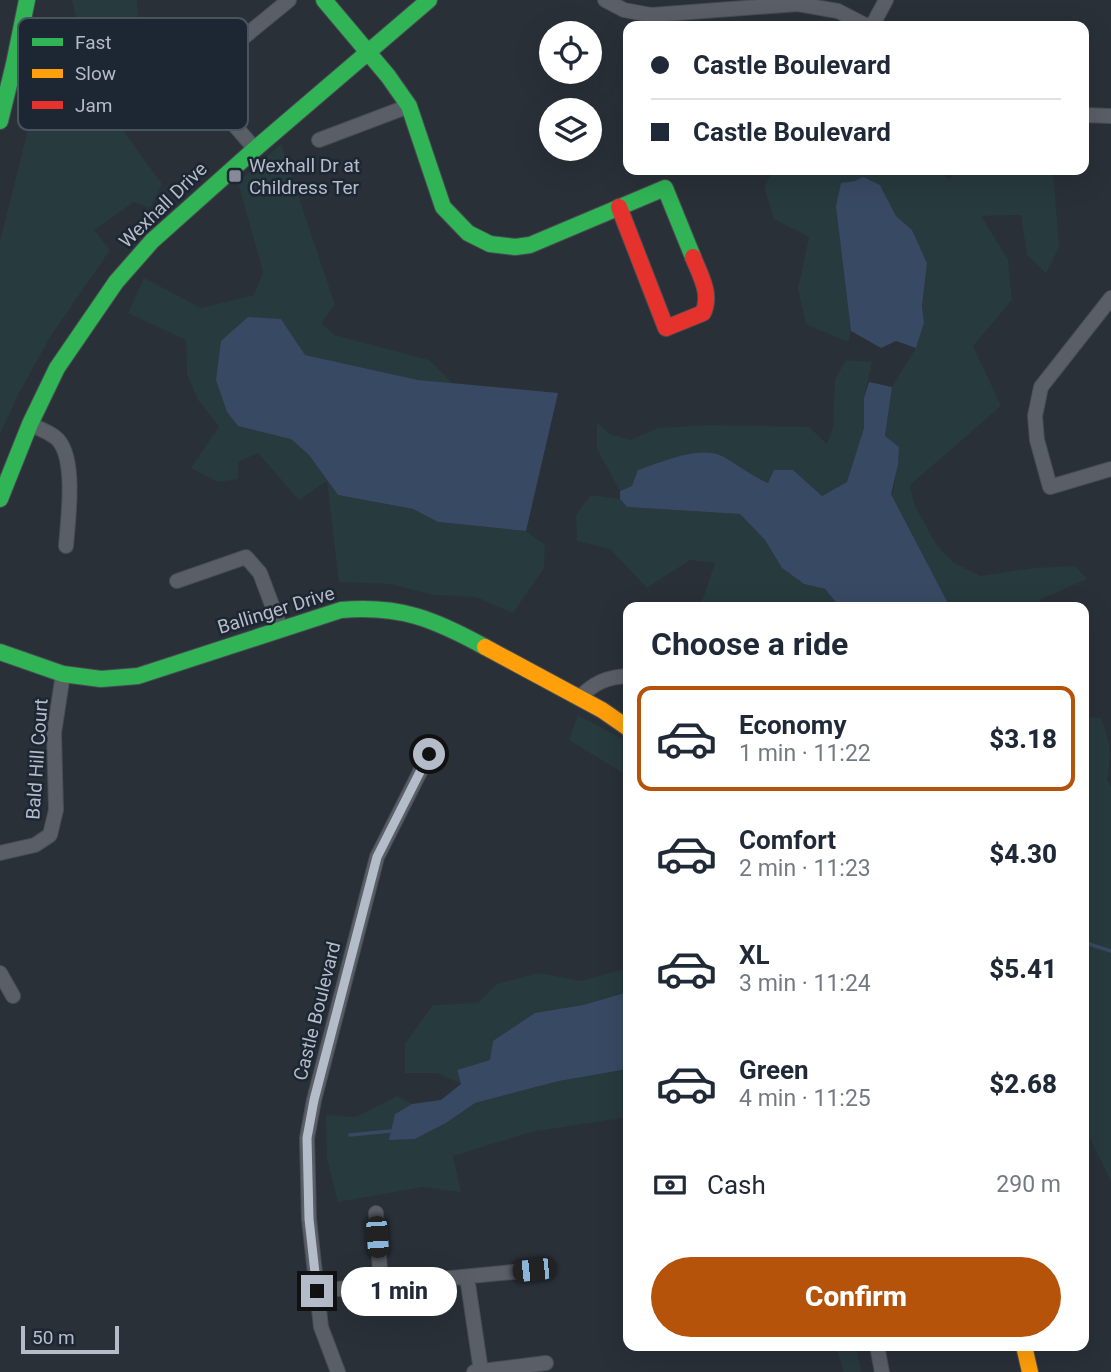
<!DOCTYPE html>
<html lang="en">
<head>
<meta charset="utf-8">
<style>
  body { margin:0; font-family:Roboto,sans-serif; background:#f2f2f3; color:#1f2937; height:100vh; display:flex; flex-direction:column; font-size:26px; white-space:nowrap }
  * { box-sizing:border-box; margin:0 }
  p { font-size:23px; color:#747a83 }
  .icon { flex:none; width:38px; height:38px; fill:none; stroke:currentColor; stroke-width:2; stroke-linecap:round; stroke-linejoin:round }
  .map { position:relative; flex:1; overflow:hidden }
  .sheet { position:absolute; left:623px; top:602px; width:466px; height:749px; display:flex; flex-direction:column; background:#fff; border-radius:14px; box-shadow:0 7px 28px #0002 }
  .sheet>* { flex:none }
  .hud { position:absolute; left:623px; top:21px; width:466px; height:154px; border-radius:14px; box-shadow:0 7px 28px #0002; display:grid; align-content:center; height:154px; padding:0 28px; background:#fff }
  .tools { position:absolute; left:539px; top:21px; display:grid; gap:14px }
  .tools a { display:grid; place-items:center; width:63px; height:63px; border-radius:50%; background:#fff; box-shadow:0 7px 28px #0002; font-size:35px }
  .scale { position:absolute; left:21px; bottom:18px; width:98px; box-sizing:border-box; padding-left:7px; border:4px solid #b4bcc9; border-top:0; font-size:19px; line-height:24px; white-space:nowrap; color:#b4bcc9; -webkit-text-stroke:5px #1d2633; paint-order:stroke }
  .end { position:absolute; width:32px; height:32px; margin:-16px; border:9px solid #b4bcc9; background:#111; box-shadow:0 0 0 4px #111 }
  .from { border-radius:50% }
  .bubble { position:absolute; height:49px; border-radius:24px; background:#fff; box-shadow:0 7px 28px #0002; font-size:23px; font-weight:800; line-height:49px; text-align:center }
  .car { position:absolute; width:21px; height:42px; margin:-21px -10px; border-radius:9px; box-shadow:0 0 5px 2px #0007; background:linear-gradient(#222 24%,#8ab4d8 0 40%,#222 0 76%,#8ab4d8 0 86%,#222 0) }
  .hud b { display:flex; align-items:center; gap:24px; height:66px; font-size:26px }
  .hud b+b { border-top:2px solid #e0e1e3 }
  .hud i { width:18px; height:18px; background:#1f2937 }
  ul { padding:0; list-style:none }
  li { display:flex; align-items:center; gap:21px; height:105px; margin:0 14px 10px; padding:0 14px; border:4px solid transparent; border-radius:14px }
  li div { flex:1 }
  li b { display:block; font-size:26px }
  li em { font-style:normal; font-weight:800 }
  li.active { border-color:#b45309 }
  li>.icon { width:63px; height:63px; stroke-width:1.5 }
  h2 { padding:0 28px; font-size:32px; line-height:84px }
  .pay { display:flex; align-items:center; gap:18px; height:77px; padding:0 28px; font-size:26px }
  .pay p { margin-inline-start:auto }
  .cta { display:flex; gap:14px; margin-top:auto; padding:14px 28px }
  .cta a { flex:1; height:80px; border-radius:42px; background:#b45309; color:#fff; font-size:28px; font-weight:800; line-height:80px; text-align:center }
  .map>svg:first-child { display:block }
  .green { fill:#273a3e }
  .water { fill:#384963 }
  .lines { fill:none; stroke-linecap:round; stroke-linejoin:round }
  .stream { stroke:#384963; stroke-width:3.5 }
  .street-casing { stroke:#484c53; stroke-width:16 }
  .fast-casing { stroke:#484c53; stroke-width:18 }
  .slow-casing { stroke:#484c53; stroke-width:18 }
  .jam-casing { stroke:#484c53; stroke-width:18 }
  .street { stroke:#5a5e66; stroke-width:14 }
  .fast { stroke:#30b455; stroke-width:16 }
  .slow { stroke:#ff9f0a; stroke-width:16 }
  .jam { stroke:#e5322d; stroke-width:16 }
  .route { stroke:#b4bcc9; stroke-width:9 }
  .poi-dot { fill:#848b96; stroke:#1d2633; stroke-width:2.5 }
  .labels { text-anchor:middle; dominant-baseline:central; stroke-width:5; stroke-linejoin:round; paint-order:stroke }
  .poi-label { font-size:19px; fill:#b4bcc9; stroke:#1d2633; text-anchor:start }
  .street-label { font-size:19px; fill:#b4bcc9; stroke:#1d2633 }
  .key { fill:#1d2633; stroke:#4a5360; stroke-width:2 }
  .key-label { font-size:19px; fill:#b4bcc9 }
</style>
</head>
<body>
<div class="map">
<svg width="1111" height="1372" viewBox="0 0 1111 1372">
  <rect width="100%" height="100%" fill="#2a3038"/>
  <path class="green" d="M72,0H137L138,14L105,106L162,184L150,208L134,202L94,230L110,250L50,337L18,395L0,434V241L46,58L77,20Z
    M281,144L335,305L321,323L334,335L429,360L452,383L418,380L304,355L281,319L238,426L291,438L309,455L338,495L413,509L438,522L526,531L545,545L544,568L513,613L476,597L433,595L391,584L339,582L327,481L299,500L258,453L238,462V479L218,482L191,468L219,426L198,400L187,374L186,340L128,313L144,278L201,308L254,295L263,272L238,182Z
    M769,170H934L950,179L956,170H1053L1059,247L1046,273L1027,255L1021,215L981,216L1008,259L1012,300L973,346L1001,406L910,485L914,504L936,544L953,562L980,576L1034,568L1075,566L1087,579L1041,599L1036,607H950L892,496L898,465L885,436L892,387L916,348L924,323L922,306L927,263L912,230L896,216L880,185L855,181L842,183L846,289L851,331L848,342L806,324L798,289L809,237L774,219L764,187L772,173Z
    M846,360L872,362L864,398V428L847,483L821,496L793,470L768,483L754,477L721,455L620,491L597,449V423L610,434L630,440L658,428L708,425L809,427L827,444L833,428L835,379Z
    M591,495L620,499L627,507L740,514L765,540L782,568L804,584L825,589L840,607H709L702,602L715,563L690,560L647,588L610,549L577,541L576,515Z
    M1083,705L1088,717L1101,718C1111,745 1111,751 1107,780L1111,787V1181L1083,1125Z
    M578,715L628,742V776L569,740Z
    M628,968V992L583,1005L490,1060L457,1070L461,1084L438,1073H405V1044L433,1005L478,1003L497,984L539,973L581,981Z
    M628,1069V1117L531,1132L453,1156L461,1192L423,1187L338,1202L327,1158L326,1115L356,1117L397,1096L412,1104L395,1114L390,1140L415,1139L446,1123L475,1103L559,1081Z
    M835,1346H856L861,1372H844Z"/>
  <path class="water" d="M863,177L880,185L896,216L912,230L927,263L922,306L924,323L916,348L896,341L881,348L851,331L836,206L841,183L855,181Z
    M248,317L281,319L305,355L418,380L558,393L526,531L438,522L413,509L338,495L309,455L291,439L238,426L227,412L216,380L221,341Z
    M869,382L892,387L885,436L899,447L898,465L891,494L950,607H840L825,589L804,584L782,568L765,540L740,514L627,507L620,499V491L632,486L638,470C662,462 701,444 724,457C739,466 752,476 768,483L774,470H793L822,496L847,482L864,428V398Z
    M628,992V1069L559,1081L475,1103L446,1123L415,1139L389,1140L395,1114L412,1104L441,1100L461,1084L457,1070L490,1060L493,1041L535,1013L583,1005Z"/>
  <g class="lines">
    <path class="stream" d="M1083,942L1111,951
      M350,1135L391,1131"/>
    <defs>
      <path id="street" d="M605,0L624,10L651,15L798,4L838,11L867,26
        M872,26L886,0
        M1083,115L1111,116
        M319,140L409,106
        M255,149L194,78L289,0
        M1111,298L1041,387L1035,416L1037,440L1050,487L1111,469
        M30,424C39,429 53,433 59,441C76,462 68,520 66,546
        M177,581L246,557L260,573L281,629
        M579,698C594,683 606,677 628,676
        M0,853L35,845L50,835L56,810L54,733L63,674
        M0,973L13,996
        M376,1213L381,1285
        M467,1277L481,1371
        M317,1291L533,1270
        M877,1346L882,1372
        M338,1372L321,1327L309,1219L307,1138L314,1100L377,857L429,754
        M474,1372L546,1363"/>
      <path id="fast" d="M324,0L388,76L409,106L443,207L468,233L490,244L515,247L530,245L665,188L693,257
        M0,121L14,64L27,0
        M0,499L30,424L57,368L116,282L152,241L255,149L429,0
        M0,652L63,674L101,679L138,676L341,610C400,605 434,619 485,647"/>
      <path id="slow" d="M485,647L602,710L628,728
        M1024,1346L1030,1372"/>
      <path id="jam" d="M619,207L666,328L703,313C712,294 700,275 693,257"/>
    </defs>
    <use href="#street" class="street-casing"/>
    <use href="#fast" class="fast-casing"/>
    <use href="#slow" class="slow-casing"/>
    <use href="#jam" class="jam-casing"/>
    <use href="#street" class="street"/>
    <use href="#fast" class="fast"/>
    <use href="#slow" class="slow"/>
    <use href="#jam" class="jam"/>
  </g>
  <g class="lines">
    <path class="route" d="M317,1291L309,1219L307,1138L314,1100L377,857L429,754"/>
  </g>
  <rect class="poi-dot" x="228" y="169" width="14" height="14" rx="3.5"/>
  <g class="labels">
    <g class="poi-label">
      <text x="249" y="165">Wexhall Dr at<tspan x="249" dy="22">Childress Ter</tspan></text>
    </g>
    <g class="street-label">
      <text transform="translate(163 205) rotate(-44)">Wexhall Drive</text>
      <text transform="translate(276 610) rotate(-17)">Ballinger Drive</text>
      <text transform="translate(37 759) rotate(-86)">Bald Hill Court</text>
      <text transform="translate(317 1011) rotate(-76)">Castle Boulevard</text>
    </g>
  </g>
  <rect x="18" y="18" width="230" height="112" rx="10" class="key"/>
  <rect x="32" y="38" width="31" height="8" fill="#30b455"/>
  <rect x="32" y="69" width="31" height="9" fill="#ff9f0a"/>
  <rect x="32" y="101" width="31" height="8" fill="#e5322d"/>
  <g class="key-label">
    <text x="75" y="49">Fast</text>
    <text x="75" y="80">Slow</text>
    <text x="75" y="112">Jam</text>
  </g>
</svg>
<div class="tools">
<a><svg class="icon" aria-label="locate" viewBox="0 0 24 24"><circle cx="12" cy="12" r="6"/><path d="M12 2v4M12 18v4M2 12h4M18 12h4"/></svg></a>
<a><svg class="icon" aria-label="layers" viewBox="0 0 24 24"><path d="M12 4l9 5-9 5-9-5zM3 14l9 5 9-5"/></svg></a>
</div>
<div class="scale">50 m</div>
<i class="end from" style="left:429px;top:754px"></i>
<i class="end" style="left:317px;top:1291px"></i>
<div class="bubble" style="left:341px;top:1267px;width:116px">1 min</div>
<i class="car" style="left:377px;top:1237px;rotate:176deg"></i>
<i class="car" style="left:533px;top:1270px;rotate:264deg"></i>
<div class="hud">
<b><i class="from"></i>Castle Boulevard</b>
<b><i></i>Castle Boulevard</b>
</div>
<section class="sheet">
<h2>Choose a ride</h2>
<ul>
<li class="active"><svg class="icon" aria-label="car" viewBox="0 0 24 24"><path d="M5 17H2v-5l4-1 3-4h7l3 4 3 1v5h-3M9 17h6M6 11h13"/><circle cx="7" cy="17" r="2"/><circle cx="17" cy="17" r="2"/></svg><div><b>Economy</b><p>1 min · 11:22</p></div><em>$3.18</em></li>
<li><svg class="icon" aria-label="car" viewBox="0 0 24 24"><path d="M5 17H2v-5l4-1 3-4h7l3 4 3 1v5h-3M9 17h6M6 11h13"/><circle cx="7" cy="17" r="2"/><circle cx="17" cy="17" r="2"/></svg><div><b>Comfort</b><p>2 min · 11:23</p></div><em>$4.30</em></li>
<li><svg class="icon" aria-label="car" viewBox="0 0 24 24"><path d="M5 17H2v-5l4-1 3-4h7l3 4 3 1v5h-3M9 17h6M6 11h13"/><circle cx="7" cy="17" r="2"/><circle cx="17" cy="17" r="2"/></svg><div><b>XL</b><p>3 min · 11:24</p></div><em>$5.41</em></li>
<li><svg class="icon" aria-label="car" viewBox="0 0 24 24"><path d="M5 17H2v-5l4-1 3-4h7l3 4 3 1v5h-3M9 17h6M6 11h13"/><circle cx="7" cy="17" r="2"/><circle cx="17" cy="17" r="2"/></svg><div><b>Green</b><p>4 min · 11:25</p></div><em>$2.68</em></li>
</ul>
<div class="pay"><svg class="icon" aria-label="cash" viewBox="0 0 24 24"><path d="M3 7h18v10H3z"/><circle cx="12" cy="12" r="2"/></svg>Cash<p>290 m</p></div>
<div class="cta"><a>Confirm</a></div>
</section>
</div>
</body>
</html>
